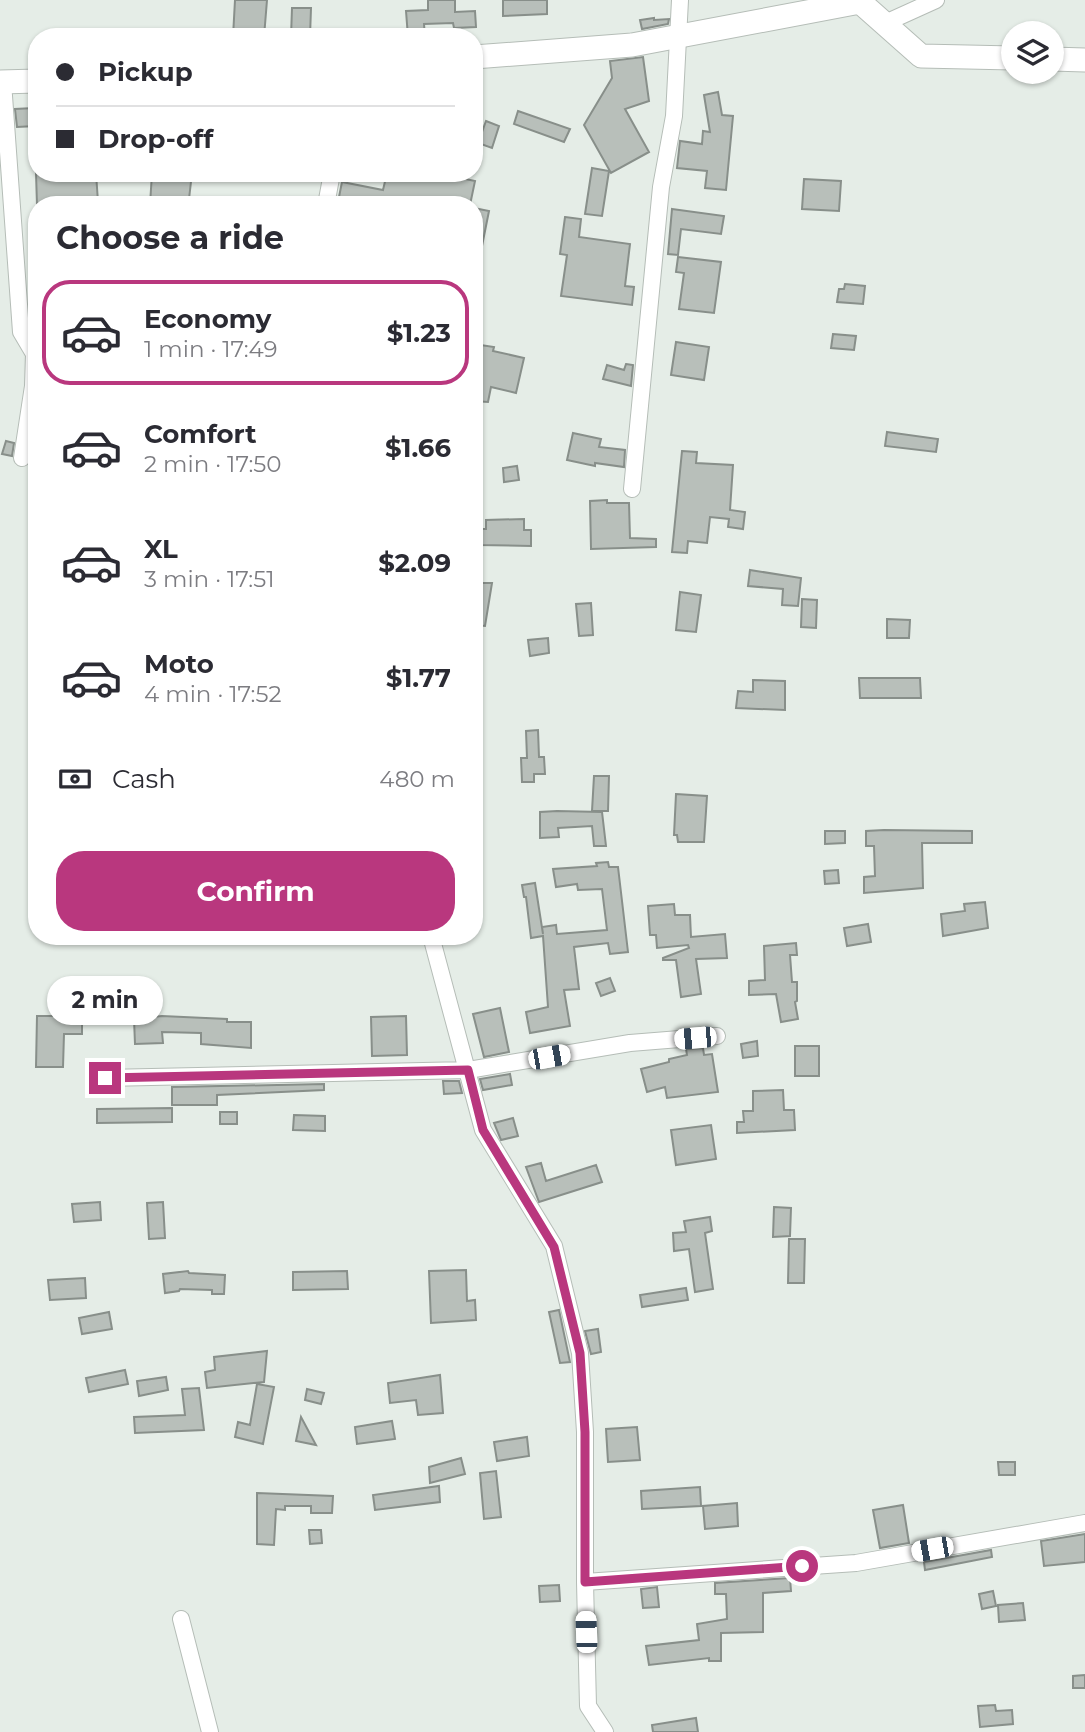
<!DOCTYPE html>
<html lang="en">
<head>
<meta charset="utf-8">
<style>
  body { margin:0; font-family:Montserrat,sans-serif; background:#f2f2f3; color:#2b2b33; height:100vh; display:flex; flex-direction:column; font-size:26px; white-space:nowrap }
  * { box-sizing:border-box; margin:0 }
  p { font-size:23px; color:#7c7c81 }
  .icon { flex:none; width:38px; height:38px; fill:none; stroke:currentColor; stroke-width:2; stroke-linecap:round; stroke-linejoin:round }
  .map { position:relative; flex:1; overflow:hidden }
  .side { position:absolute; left:28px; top:196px; width:455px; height:749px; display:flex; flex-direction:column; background:#fff; border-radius:28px; box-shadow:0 2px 5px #0004 }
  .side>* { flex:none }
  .top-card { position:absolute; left:28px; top:28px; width:455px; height:154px; border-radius:28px; box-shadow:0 2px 5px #0004; display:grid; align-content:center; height:154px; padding:0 28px; background:#fff }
  .buttons { position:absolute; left:1001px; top:21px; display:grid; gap:14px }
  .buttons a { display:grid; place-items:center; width:63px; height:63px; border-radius:50%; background:#fff; box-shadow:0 2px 5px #0004; font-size:35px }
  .end { position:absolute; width:32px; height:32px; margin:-16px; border:9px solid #b9377e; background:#fff; box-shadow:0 0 0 4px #fff }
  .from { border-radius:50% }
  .bubble { position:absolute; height:49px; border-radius:24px; background:#fff; box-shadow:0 2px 5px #0004; font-size:23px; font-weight:700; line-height:49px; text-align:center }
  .car { position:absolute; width:21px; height:42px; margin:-21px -10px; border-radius:9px; box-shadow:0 0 5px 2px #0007; background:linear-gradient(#fff 24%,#345 0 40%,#fff 0 76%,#345 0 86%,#fff 0) }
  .top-card b { display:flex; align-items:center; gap:24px; height:66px; font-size:26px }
  .top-card b+b { border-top:2px solid #e1e1e2 }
  .top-card i { width:18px; height:18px; background:#2b2b33 }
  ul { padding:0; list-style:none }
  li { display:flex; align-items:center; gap:21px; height:105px; margin:0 14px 10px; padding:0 14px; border:4px solid transparent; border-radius:28px }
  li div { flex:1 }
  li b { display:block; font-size:26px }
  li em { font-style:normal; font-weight:700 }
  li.selected { border-color:#b9377e }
  li>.icon { width:63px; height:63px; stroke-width:1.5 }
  h2 { padding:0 28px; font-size:32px; line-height:84px }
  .pay { display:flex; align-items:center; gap:18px; height:77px; padding:0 28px; font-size:26px }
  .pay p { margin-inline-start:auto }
  .action { display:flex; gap:14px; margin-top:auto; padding:14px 28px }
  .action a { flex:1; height:80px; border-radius:28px; background:#b9377e; color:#fff; font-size:28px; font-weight:700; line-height:80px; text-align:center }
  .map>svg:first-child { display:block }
  .building { fill:#b8bfba; stroke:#888f8a; stroke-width:2 }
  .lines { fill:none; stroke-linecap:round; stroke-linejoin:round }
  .street-casing { stroke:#b5bdb7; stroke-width:18 }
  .secondary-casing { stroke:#b5bdb7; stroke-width:25 }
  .street { stroke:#fff; stroke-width:16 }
  .secondary { stroke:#fff; stroke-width:23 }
  .route { stroke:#b9377e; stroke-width:9 }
</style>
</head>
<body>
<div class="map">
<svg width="1085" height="1732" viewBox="0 0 1085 1732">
  <rect width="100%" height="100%" fill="#e5ede7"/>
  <path class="building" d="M235,0H267L264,37H233Z
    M428,0H455V12L475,11L476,27L454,28L453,23L424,24L425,37H408L406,11L428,10Z
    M503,0H547V14L503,16Z
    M292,8H311L310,37H291Z
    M654,18V20L669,19L668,24L642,29L640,20Z
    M643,57L649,101L625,109L649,152L611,173L584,125L612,78L610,61Z
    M718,92L722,115L733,116L726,190L705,188L707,171L677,168L680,141L702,144L703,131L710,132L704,95Z
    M34,108L36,126L17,127L15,109Z
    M518,111L570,129L564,142L514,124Z
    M486,121L499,126L492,148L478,143Z
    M592,168L609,171L602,216L585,214Z
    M36,173H96L98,202L83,203V205H37Z
    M152,173H192L189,199H186L185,205H150Z
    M387,173H437L475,181L470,205H353L338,202L342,182L383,190Z
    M804,179L841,181L839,211L802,209Z
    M474,208L489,211L480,256L474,255Z
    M672,209L724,216L721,234L681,229L678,255L668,254Z
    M565,217L581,219L579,237L630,244L625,286L634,287L632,305L561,296L567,255L560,254Z
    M678,257L721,262L714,313L679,309L684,273L676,272Z
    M845,284L865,286L863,304L837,302L839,289H844Z
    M833,334L856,336L854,350L831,348Z
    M676,342L709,347L704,380L671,375Z
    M474,344L494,347L493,351L524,358L516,393L491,387L488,402L474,401L480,362H474Z
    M626,364L633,365L631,386L603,379L607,365L624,370Z
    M887,432L938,439L936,452L885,446Z
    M573,433L601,439L599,447L625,450L624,467L595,463V466L567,460Z
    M6,441L14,443L12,456L2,454Z
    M682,451L697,452L696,463L733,465L730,510L745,512L743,529L728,527L729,519L710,517L707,543L688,541L687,553L672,552Z
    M517,466L519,480L504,482L503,468Z
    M607,500V503H629L630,538L656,539V547L591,549L590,501Z
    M524,519V530H531V546L478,545V529H486V520Z
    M750,570L801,578L798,606L782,605L783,589L748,586Z
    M479,583H492L485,626L474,625L476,600H479Z
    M680,592L701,595L696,632L676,630Z
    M802,599L817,600L816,628L801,627Z
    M591,603L593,635L579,636L576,604Z
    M887,619L910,620L909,638H887Z
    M548,638L549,653L530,656L528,640Z
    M859,678H920L921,698H860Z
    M753,680L785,681V710L736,708L738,691L753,692Z
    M538,730L539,757H544L545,774H534V782H522L521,758H527L526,731Z
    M594,776H609L608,811H592Z
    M676,794L707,796L704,842H678L677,835H674Z
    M557,811L602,812L606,846H594L592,826L558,828L559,837L540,838V812Z
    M884,830L972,831V843H922L923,888L864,893V877L875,876L874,846H866V831Z
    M825,831H845V843L825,844Z
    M608,862L609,867H618L628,952L610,954L608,943L574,947L579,989L564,990L570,1026L530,1033L526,1012L548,1007L543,936L531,938L526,897H524L522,885L535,883L543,934L542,927L556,925L557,934L607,930L602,889L578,890L577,884L556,887L553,869L597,866L596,863Z
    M838,870L839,883L825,884L824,871Z
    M985,902L988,928L943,936L941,914L965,911L964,904Z
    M674,904L675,915H690L691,937L725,934L727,958L696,959L701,994L681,997L676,960H663V958L689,948L688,945L657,948L656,935H650L648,906Z
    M868,924L871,942L847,946L844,928Z
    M796,943L797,955H790L792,982H797V1001L795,1002L798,1019L781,1022L776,994L749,995V981L765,980L764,946Z
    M610,978L615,991L601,996L596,983Z
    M500,1008L509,1052L484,1057L473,1014Z
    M37,1016H82V1034H64L63,1067H36Z
    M162,1016L227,1019V1022H251V1048L201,1044V1033L162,1032L163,1043L135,1044L134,1019Z
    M406,1016L407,1055L372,1056L371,1017Z
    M757,1041L758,1056L743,1058L741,1044Z
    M795,1046H819V1076H795Z
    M703,1048L704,1055L712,1054L718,1092L667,1098L665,1087L647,1092L641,1069L669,1062V1059L687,1055L686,1049Z
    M510,1074L512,1085L483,1090L480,1079Z
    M443,1081H459L462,1093L444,1094Z
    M324,1084V1090L217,1095V1105H172V1087Z
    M783,1090L784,1110H794L795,1130L737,1133V1122H744L743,1111H753V1091Z
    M172,1108V1122L97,1123V1109Z
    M220,1112H237V1124H220Z
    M294,1115L325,1116V1131L293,1130Z
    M513,1118L518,1136L501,1140L494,1123Z
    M711,1125L716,1159L676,1165L671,1130Z
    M541,1163L546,1181L596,1165L602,1182L539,1202L526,1167Z
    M100,1202L101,1220L74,1222L72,1204Z
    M163,1202L165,1238L149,1239L147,1203Z
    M774,1207L791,1208L790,1236L773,1237Z
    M710,1217L712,1231L705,1233L713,1289L695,1292L689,1249L674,1251L673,1233L686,1232L684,1221Z
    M789,1239H805L804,1283H788Z
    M466,1270L467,1301L475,1300L476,1320L431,1323L429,1271Z
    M188,1271L189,1273L225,1275L224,1294H212V1290L180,1289L179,1291L165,1293L163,1274Z
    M347,1271L348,1289L293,1290V1272Z
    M85,1278L86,1298L50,1300L48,1280Z
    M686,1288L688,1300L642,1307L640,1295Z
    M559,1310L570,1362L560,1363L549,1312Z
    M109,1312L112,1329L82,1334L79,1318Z
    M598,1329L601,1352L591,1354L585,1331Z
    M267,1351L264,1382L207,1388L205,1372L215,1370L214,1357Z
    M125,1370L128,1384L89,1392L86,1378Z
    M440,1375L443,1413L418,1415L416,1400L390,1403L388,1383Z
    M166,1377L168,1390L139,1396L137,1381Z
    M257,1384L274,1387L263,1444L235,1437L238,1422L250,1425Z
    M199,1388L204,1430L135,1433L134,1417L185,1415L182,1389Z
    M307,1389L324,1393L321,1404L305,1400Z
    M301,1417L316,1445L296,1441Z
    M392,1421L395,1439L357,1444L355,1427Z
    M637,1427L640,1460L608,1462L606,1429Z
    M527,1437L529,1456L497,1461L494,1442Z
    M461,1458L465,1474L430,1483L429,1467Z
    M998,1462H1015V1475H999Z
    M496,1471L501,1517L484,1519L480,1473Z
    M439,1486L440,1502L375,1510L373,1495Z
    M700,1487L701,1506L642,1509L641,1491Z
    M257,1493L333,1496L332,1513H311V1506H285V1510L276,1509L274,1545L257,1544Z
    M737,1503L738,1526L705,1529L703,1506Z
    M903,1505L909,1543L880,1548L873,1510Z
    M309,1530H321L322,1543L310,1544Z
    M1085,1534V1562L1044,1566L1041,1541Z
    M991,1550L992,1557L925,1570L924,1562Z
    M790,1578L791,1591L763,1593V1632L721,1633V1661H709V1658L649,1665L646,1646L699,1640L697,1624L727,1619L726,1594H715V1583Z
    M559,1585L560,1601L540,1602L539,1586Z
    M657,1587L659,1607L643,1608L641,1589Z
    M993,1591L996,1606L982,1609L979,1594Z
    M1023,1603L1025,1620L999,1622L998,1605Z
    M1085,1675V1688H1073V1676Z
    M995,1705L996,1711L1012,1710L1013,1724L980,1727L978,1706Z
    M696,1718L698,1732H653L652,1725Z"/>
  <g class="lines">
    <defs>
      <path id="street" d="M883,24L936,0
        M3,82L21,332L34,354L33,386L22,458
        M326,205L332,173
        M632,489L661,187L674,116L680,0
        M431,936L483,1130L554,1246L580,1353L585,1432V1582L588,1706L605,1732
        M105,1078L468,1070L630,1043L717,1036
        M585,1582L856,1563L1085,1523
        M181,1619L210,1732"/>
      <path id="secondary" d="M474,57L632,45L860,2L921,56L1013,58
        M1052,59L1085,60
        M0,82L37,81"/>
    </defs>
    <use href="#street" class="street-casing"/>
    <use href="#secondary" class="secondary-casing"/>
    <use href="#street" class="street"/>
    <use href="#secondary" class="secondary"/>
  </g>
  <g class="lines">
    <path class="route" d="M105,1078L468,1070L483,1130L554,1247L580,1353L585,1432V1582L802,1566"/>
  </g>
</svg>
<div class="buttons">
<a><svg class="icon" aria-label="layers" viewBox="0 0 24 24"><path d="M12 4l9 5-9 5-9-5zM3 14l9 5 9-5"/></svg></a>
</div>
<i class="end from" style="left:802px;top:1566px"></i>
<i class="end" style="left:105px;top:1078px"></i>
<div class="bubble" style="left:47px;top:976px;width:116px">2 min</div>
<i class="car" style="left:695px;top:1038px;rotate:265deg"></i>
<i class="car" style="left:549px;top:1057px;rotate:80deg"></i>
<i class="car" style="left:932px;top:1549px;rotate:260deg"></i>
<i class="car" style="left:586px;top:1632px;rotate:358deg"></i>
<div class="top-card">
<b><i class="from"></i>Pickup</b>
<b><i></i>Drop-off</b>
</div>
<section class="side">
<h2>Choose a ride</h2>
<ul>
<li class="selected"><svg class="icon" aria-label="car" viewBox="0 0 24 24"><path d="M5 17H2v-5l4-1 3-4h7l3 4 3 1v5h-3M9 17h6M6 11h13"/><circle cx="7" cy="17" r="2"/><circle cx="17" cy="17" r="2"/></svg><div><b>Economy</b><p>1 min · 17:49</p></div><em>$1.23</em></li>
<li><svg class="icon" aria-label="car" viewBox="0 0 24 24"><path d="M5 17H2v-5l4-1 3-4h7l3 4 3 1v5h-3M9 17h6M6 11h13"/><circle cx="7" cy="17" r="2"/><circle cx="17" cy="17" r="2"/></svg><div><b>Comfort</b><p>2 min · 17:50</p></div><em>$1.66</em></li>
<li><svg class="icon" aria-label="car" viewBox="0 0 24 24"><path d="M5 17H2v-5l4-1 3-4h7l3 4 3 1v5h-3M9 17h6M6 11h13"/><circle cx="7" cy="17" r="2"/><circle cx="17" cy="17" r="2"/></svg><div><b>XL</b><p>3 min · 17:51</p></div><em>$2.09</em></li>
<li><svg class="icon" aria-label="car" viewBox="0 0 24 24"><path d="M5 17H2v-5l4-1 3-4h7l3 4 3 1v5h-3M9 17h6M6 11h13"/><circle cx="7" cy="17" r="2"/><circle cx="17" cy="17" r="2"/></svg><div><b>Moto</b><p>4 min · 17:52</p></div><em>$1.77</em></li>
</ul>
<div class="pay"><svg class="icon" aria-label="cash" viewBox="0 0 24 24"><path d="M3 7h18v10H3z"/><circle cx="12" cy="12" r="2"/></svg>Cash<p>480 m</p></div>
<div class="action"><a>Confirm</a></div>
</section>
</div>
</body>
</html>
